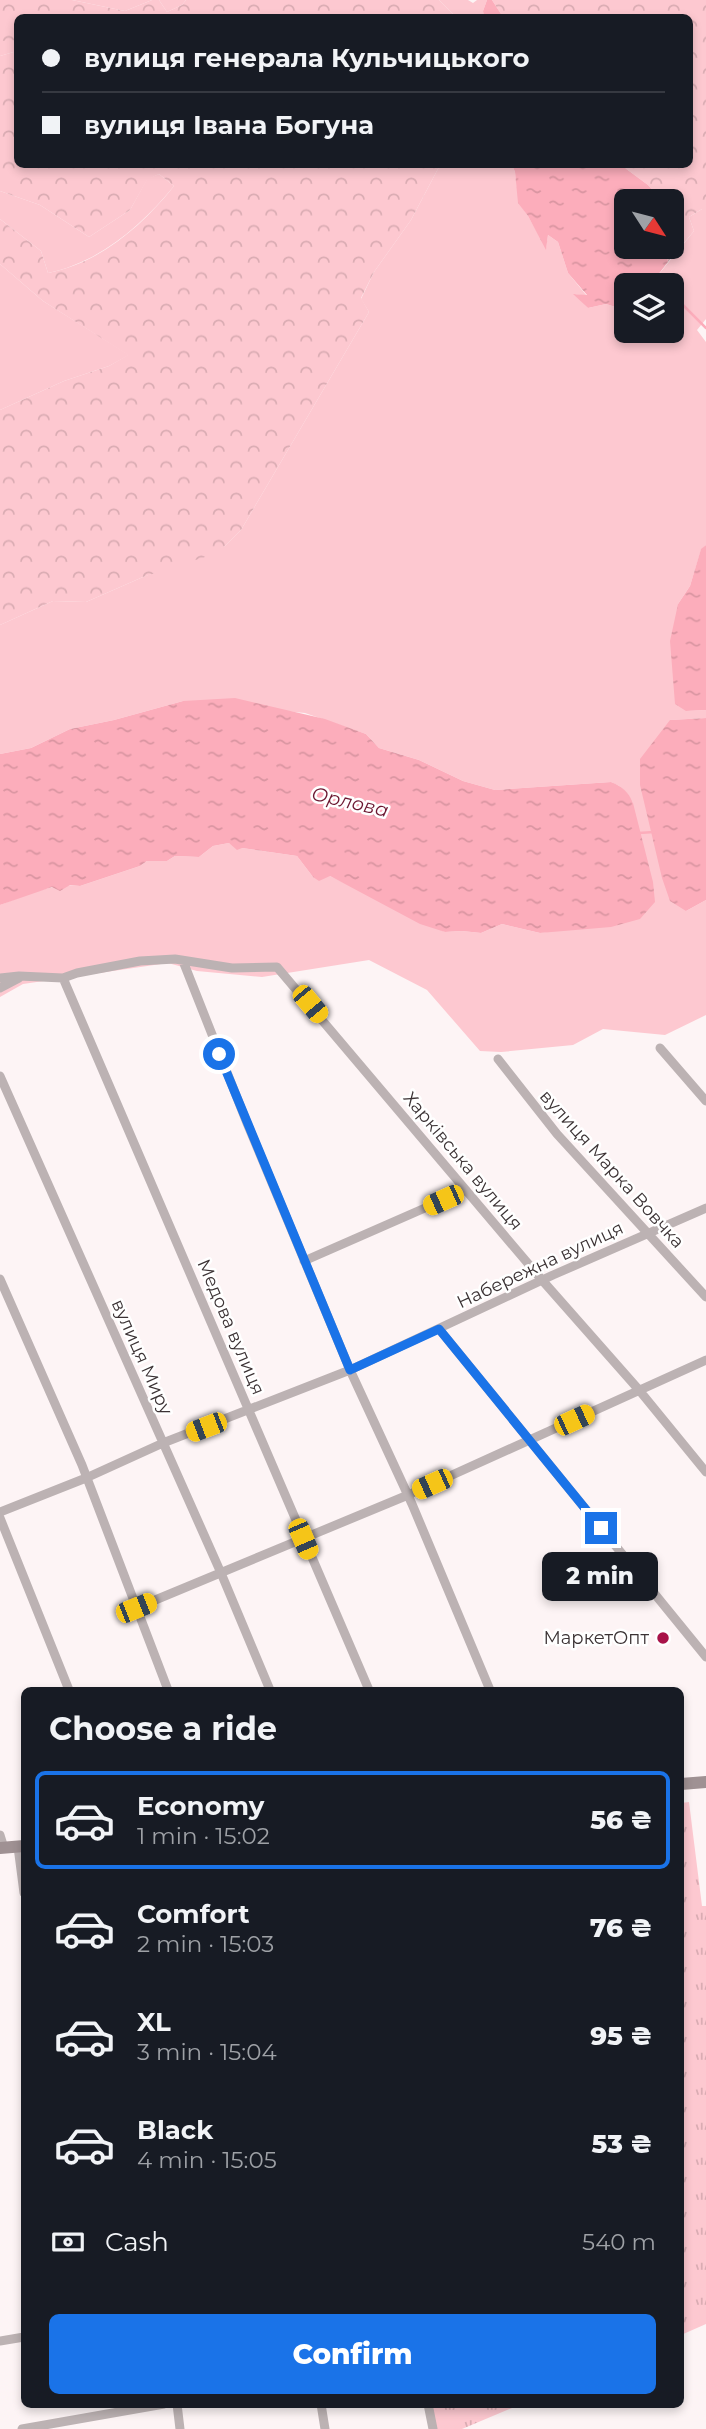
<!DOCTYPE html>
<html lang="en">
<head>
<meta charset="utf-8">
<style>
  body { margin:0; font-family:Montserrat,sans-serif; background:#20242c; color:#f1f3f6; height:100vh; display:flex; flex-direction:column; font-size:26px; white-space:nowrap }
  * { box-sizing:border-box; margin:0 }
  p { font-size:23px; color:#9ea1a6 }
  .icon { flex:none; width:38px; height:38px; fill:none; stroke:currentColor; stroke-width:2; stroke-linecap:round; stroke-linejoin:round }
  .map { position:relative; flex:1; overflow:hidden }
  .sheet { position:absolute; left:21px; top:1687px; width:663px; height:721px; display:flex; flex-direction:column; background:#171b24; border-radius:10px; box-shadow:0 4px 10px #0003 }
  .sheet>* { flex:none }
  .top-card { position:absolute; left:14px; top:14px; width:679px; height:154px; border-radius:10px; box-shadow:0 4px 10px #0003; display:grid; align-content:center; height:154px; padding:0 28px; background:#171b24 }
  .needle { width:46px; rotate:126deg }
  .buttons { position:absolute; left:614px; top:189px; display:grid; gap:14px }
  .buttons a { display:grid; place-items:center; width:70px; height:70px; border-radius:10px; background:#171b24; box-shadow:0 4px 10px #0003; font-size:35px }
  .end { position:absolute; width:32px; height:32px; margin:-16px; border:9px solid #1a73e8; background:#fff; box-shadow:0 0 0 4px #fff }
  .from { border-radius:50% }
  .bubble { position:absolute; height:49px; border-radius:10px; background:#171b24; box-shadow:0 4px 10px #0003; font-size:23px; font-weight:800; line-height:49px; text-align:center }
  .car { position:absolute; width:21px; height:42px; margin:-21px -10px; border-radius:9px; box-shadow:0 0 5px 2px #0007; background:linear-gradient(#f5c518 24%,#345 0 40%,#f5c518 0 76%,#345 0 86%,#f5c518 0) }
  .top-card b { display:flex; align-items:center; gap:24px; height:66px; font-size:26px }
  .top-card b+b { border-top:2px solid #363941 }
  .top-card i { width:18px; height:18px; background:#f1f3f6 }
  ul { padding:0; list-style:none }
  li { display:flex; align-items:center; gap:21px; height:98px; margin:0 14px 10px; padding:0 14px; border:4px solid transparent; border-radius:10px }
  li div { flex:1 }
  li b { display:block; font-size:26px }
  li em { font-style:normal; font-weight:800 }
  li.on { border-color:#1a73e8 }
  li>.icon { width:63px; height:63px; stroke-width:1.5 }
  h2 { padding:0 28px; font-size:32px; line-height:84px }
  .pay { display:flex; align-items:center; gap:18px; height:77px; padding:0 28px; font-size:26px }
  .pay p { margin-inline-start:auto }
  .action { display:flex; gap:14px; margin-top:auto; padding:14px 28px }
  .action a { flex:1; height:80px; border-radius:10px; background:#1a73e8; color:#fff; font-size:28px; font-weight:800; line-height:80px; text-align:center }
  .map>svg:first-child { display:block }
  .grass { fill:#fdc8d0 }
  .forest { fill:url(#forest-crowns) }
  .park { fill:url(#park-tufts) }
  .water { fill:url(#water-ripples) }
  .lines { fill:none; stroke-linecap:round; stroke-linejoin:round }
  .stream { stroke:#fcadbb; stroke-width:2.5 }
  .street { stroke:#bcb2b3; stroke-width:9 }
  .secondary { stroke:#9f9193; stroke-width:12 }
  .route { stroke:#1a73e8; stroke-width:9 }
  .poi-dot { fill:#a81349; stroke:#fff; stroke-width:2.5 }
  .labels { text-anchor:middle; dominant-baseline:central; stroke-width:5; stroke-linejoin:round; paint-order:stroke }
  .street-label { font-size:18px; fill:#3b3234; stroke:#fff }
  .poi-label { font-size:18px; fill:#3b3234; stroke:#fff; text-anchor:end }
  .water-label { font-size:19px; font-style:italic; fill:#6c1731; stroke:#fff }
</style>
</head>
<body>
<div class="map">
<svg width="706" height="2429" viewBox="0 0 706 2429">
  <defs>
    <pattern id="forest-crowns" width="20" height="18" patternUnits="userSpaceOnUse" patternTransform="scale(1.75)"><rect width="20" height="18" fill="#fdc8d0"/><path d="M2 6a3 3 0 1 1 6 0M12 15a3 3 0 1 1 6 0" fill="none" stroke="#daacb3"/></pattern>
    <pattern id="park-tufts" width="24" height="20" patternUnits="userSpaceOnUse" patternTransform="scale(1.75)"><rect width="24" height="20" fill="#fdc8d0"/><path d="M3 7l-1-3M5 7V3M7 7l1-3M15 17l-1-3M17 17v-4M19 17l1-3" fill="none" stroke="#daacb3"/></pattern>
    <pattern id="water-ripples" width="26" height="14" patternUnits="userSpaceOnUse" patternTransform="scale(1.75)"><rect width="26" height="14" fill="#fcadbb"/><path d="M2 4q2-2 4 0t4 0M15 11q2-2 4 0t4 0" fill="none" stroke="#d995a1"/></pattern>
  </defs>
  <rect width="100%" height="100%" fill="#fdf4f5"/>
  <path class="grass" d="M72,0H152L125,11Z
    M159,0H186L182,5L167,12Z
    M439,0H468L473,3L477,0H487L483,11L484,17H456Z
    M4,39L17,40V51L0,56V41Z
    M440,165H512L515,172L519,203L528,216L546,248L548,235L558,242L568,273L587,296L575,294L588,308L606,304L622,309L626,304V331H672V285H650L694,231L689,217L702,209H706V319L697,330L706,342V545L701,550L690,586L678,604L686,711L706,710V718L670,720L686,911L706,900V1015L665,1035L603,1029L573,1045L501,1052L480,1051L427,990L369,960L262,977L197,971L168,963L23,984L0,997V905C25,896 53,882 80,886L140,866L147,861H167L175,856L199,857L213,846L229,843L242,848L297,856L313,877L330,876L445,932L462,931L481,933L502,924L540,933L568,929L633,803C628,792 623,787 611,782L495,790L463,781L419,760L379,748L366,734L305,713L183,701L114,720L70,729L31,748L0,754V625L53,601L86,602L143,577L225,546L241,530L369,312L361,299L374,272L411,220Z
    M159,174L174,186C141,226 100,262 48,273L41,251L0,219V191L40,205L89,237L130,210L147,179Z
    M0,264L43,301L129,355L109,366L64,381L0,410Z"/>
  <path class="forest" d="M0,0H72L125,11L152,0H159L167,12L182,5L186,0H439L456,17L18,18L17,40L0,41Z
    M492,0H706V209H702L689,217L694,231L668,262L666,247H672V201H662L648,185L621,165L690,164V18L503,17Z
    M17,51L18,164L440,165L411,220L374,272L361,298L369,312L241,530L225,546L205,557L143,577L86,602L53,601L0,625V410L64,381L109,366L128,355L43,301L0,264V219L41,251L48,273C100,263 142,226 174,186L159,174L147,180L130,210L89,237L40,205L0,191V56Z"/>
  <path class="park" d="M689,1802L702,1906H706V2324L681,2335V1803Z
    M432,2405H519L462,2429H436Z"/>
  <path class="water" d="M487,0H492L503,17H484L483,11Z
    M512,165H621L648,185L662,201H626V247H666L668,262L650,285H626V304L622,309L606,304L588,308L573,294L587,295L568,273L558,242L548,235L546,250L528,216L518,203L515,172Z
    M706,545V710L686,711L675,704L670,641L678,604L690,586L701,549Z
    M235,698L325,719L366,734L379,748L419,760L463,781L495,790L611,782C623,787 628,791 633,803L653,882L655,902L640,919L611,927L540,933L502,924L481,933L462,931L445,932L420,924L330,876L319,881L313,877L297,856L242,848L237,850L229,843L213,846L199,857L175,856L167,861H147L140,866L80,886L70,885L60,891L52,887L0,905V754L31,748L70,729L114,720L183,701Z
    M706,718V900L686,911L670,901L662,878L640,785V759L670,720Z"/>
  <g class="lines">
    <path class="stream" d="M654,277L663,285
      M672,294L706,328
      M639,833L654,832"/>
    <path class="street" d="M183,961L247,1123L350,1370L412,1504L490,1690
      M0,978L19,976L63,978L77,973L140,961L175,959L232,968L277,967L542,1280L639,1390L706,1472
      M63,978L369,1690
      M0,988L19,978
      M660,1048L706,1101
      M498,1059L557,1134L706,1297
      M0,1076L221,1573L270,1690
      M304,1261L466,1190
      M0,1279L82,1465L168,1690
      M439,1329L706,1657
      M0,1512L86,1478L163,1443L350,1370L553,1275L706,1208
      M0,1518L69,1690
      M136,1608L408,1495L706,1360
      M0,1835L4,1848
      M18,1847L24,1893
      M0,2341L24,2337
      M177,2404L180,2429
      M321,2404L325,2429
      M428,2404L433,2429
      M22,2429L164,2404"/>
    <path class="secondary" d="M681,1784L706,1782
      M0,1848L24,1846"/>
  </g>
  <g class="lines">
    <path class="route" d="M219,1054L350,1370L439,1329L601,1528"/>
  </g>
  <circle class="poi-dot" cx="663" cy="1638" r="7"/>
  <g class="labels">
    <g class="street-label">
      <text transform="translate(463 1161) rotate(50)">Харківська вулиця</text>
      <text transform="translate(612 1169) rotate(48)">вулиця Марка Вовчка</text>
      <text transform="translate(540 1265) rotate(-25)">Набережна вулиця</text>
      <text transform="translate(231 1327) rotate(67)">Медова вулиця</text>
      <text transform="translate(142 1357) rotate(66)">вулиця Миру</text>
    </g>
    <g class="poi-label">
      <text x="649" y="1638">МаркетОпт</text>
    </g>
    <g class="water-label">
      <text transform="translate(350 802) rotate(13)">Орлова</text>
    </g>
  </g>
</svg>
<div class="buttons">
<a><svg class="needle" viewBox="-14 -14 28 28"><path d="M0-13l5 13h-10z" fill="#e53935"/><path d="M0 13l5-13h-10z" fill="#9ea1a6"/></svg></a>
<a><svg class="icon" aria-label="layers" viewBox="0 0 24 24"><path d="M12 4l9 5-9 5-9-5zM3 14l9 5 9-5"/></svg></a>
</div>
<i class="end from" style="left:219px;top:1054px"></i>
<i class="end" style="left:601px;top:1528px"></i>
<div class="bubble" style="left:542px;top:1552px;width:116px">2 min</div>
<i class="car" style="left:310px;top:1004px;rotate:140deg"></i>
<i class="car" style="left:443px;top:1200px;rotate:246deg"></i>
<i class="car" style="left:574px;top:1420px;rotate:65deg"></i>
<i class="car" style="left:206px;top:1427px;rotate:249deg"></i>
<i class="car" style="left:432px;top:1484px;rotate:246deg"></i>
<i class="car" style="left:303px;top:1539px;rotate:157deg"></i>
<i class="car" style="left:136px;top:1608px;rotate:68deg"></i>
<div class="top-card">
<b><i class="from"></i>вулиця генерала Кульчицького</b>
<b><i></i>вулиця Івана Богуна</b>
</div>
<section class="sheet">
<h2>Choose a ride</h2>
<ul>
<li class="on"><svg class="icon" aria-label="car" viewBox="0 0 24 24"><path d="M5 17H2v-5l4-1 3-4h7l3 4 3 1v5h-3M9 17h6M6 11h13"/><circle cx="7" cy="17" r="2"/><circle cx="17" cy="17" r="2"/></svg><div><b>Economy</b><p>1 min · 15:02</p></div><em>56 ₴</em></li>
<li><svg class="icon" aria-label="car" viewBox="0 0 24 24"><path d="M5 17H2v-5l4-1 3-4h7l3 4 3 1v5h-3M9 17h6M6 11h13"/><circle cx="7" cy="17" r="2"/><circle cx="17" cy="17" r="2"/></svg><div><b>Comfort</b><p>2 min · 15:03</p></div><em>76 ₴</em></li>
<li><svg class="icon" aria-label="car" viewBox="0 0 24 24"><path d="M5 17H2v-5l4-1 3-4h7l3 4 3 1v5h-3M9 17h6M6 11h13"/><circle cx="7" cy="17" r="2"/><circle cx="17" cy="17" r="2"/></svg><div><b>XL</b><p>3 min · 15:04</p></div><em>95 ₴</em></li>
<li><svg class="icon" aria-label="car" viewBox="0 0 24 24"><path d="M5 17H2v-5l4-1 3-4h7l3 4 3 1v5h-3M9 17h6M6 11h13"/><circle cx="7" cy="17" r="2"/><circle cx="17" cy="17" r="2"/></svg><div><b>Black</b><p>4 min · 15:05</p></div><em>53 ₴</em></li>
</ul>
<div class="pay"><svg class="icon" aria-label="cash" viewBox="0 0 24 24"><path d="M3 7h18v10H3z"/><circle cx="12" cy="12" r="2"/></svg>Cash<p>540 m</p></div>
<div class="action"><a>Confirm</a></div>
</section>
</div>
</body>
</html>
